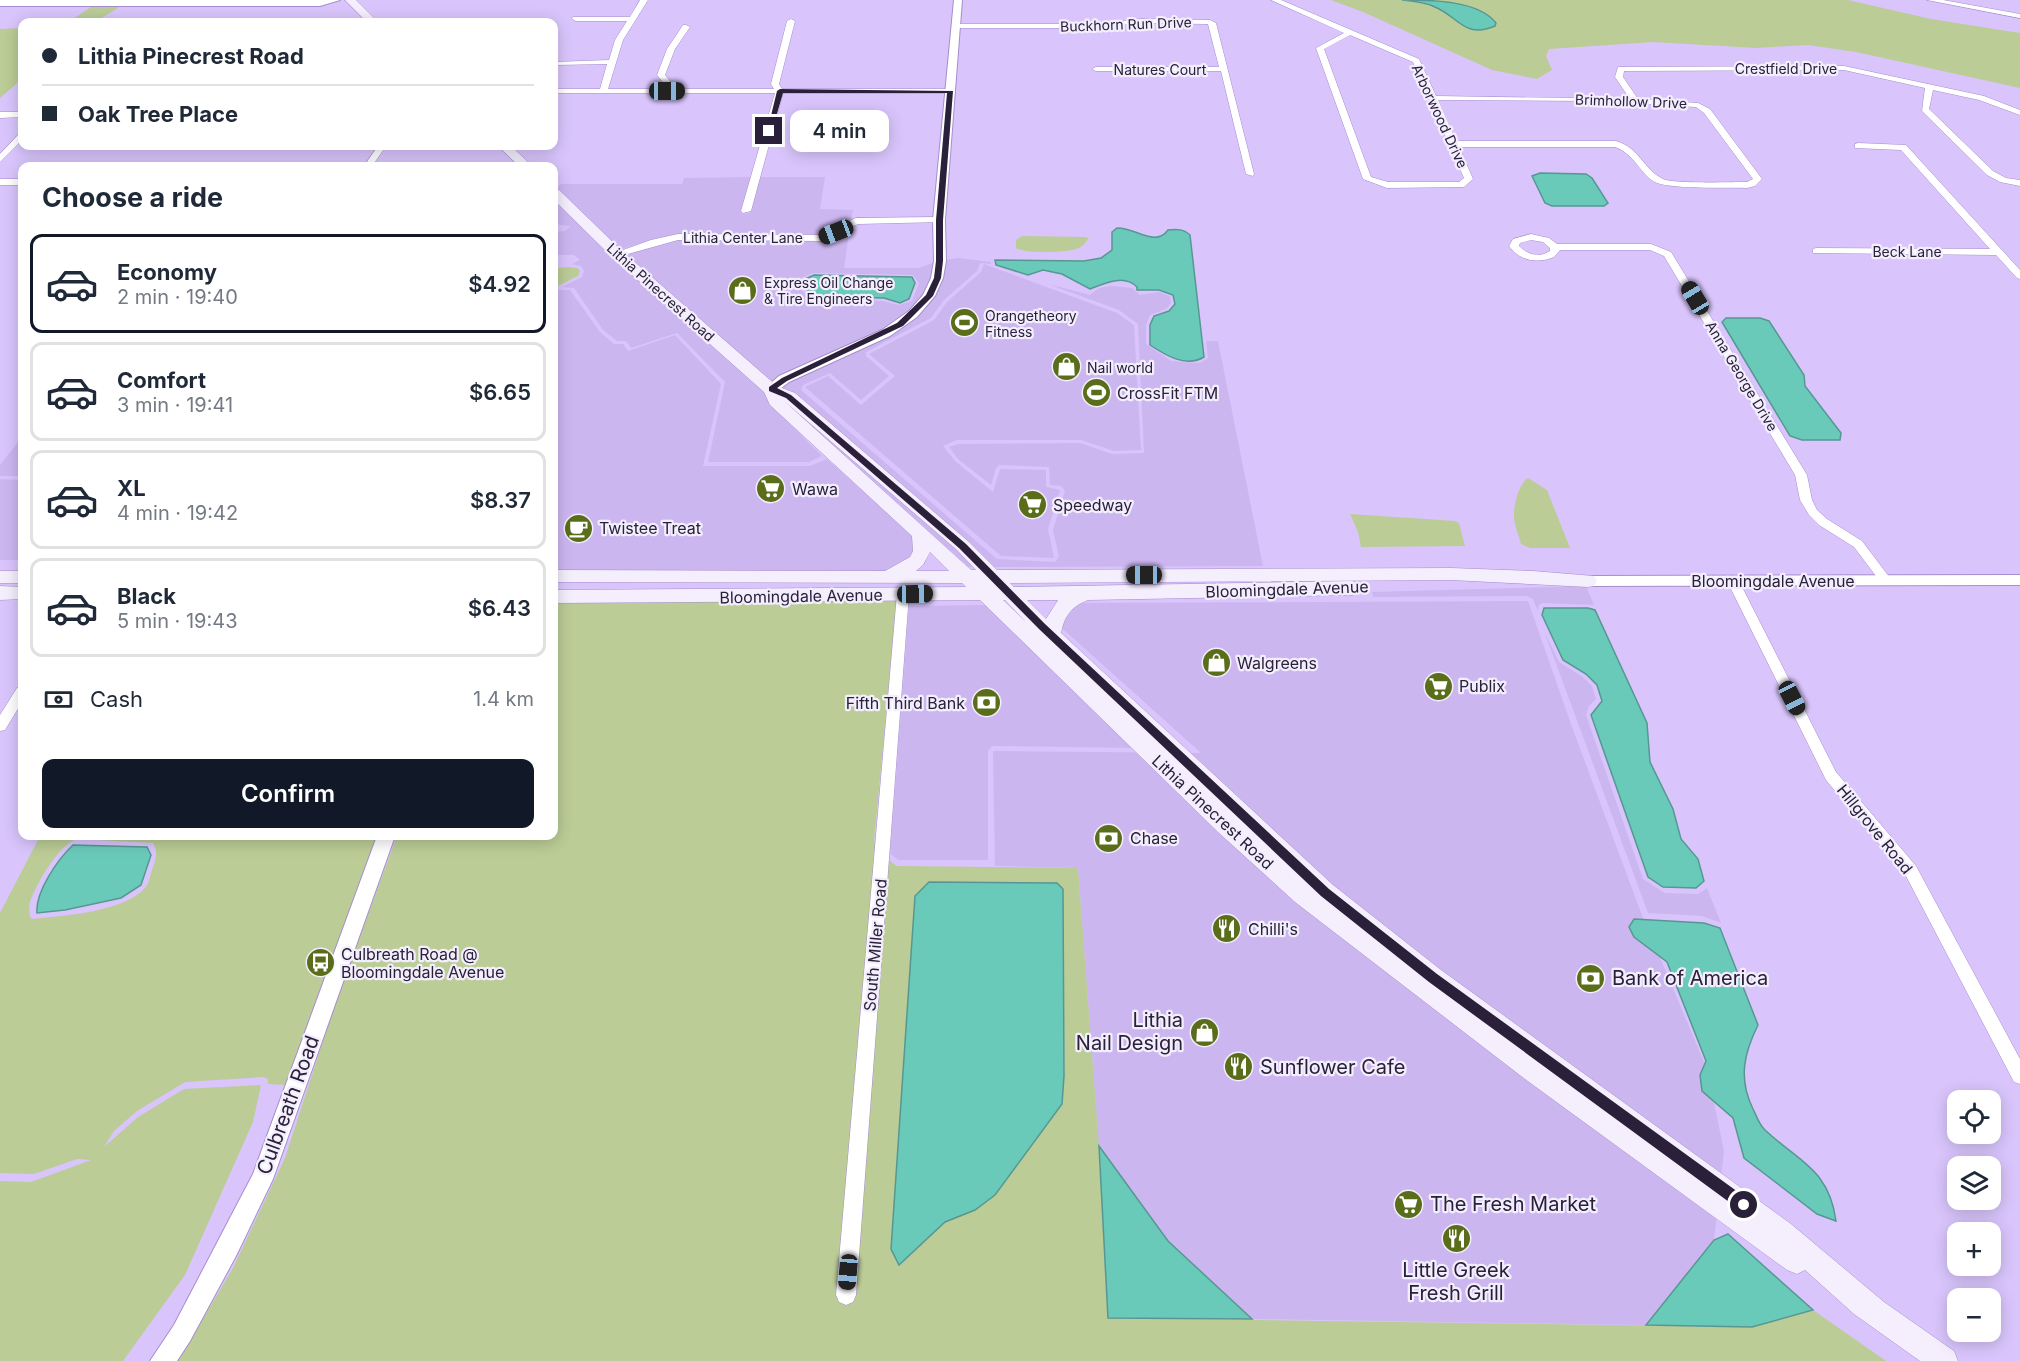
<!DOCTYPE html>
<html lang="en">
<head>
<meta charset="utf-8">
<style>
  body { margin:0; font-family:Inter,sans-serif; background:#f6f6f7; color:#1f2937; height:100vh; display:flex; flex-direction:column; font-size:22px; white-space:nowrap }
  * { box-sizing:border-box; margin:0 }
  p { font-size:20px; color:#747a83 }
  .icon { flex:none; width:33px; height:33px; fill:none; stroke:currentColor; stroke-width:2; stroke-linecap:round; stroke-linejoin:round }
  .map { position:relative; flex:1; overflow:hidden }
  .details { position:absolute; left:18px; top:162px; width:540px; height:678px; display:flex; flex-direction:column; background:#fff; border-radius:12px; box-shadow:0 3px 15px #0003 }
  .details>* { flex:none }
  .banner { position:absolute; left:18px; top:18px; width:540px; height:132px; border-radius:12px; box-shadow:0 3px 15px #0003; display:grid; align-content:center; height:132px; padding:0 24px; background:#fff }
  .tools { position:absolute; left:1947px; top:1090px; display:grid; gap:12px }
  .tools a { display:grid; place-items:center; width:54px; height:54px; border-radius:12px; background:#fff; box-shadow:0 3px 15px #0003; font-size:30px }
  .end { position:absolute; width:27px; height:27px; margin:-14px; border:8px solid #2a2039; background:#fff; box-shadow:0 0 0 3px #fff }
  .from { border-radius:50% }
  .bubble { position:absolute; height:42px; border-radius:12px; background:#fff; box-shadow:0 3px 15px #0003; font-size:20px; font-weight:600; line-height:42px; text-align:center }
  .car { position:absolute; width:18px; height:36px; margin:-18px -9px; border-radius:8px; box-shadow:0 0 4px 2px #0007; background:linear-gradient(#222 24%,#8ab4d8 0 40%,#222 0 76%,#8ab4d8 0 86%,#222 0) }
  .banner b { display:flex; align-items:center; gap:21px; height:57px; font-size:22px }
  .banner b+b { border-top:2px solid #e0e1e3 }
  .banner i { width:15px; height:15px; background:#1f2937 }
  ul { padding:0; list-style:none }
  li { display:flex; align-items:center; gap:18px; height:99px; margin:0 12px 9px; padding:0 12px; border:3px solid #e0e1e3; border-radius:12px }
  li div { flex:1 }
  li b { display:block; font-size:22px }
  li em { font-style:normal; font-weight:600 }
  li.on { border-color:#111827 }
  li>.icon { width:54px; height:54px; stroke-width:1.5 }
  h2 { padding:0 24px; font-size:27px; line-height:72px }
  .pay { display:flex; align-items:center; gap:15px; height:66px; padding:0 24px; font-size:22px }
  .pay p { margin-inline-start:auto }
  .cta { display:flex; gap:12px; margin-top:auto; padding:12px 24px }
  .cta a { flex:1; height:69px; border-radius:12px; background:#111827; color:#fff; font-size:24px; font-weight:600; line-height:69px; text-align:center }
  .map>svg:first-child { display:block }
  .built { fill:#ccb6f0; fill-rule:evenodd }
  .green { fill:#bbcc96; fill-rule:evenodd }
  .water { fill:#6acaba; stroke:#579793; stroke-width:1.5 }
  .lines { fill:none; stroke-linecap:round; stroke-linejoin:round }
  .minor-casing { stroke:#a68dcd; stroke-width:1 }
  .tertiary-casing { stroke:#a68dcd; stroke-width:2 }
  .secondary-casing { stroke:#a68dcd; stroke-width:1 }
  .minor { fill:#fff; fill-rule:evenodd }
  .tertiary { fill:#fff; fill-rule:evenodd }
  .secondary { fill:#f4eefd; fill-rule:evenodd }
  .route { fill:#2a2039 }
  .labels { text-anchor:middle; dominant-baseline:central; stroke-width:4.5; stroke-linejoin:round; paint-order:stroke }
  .far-street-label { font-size:14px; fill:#2a2039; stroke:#f3eefd }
  .far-poi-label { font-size:14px; fill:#2a2039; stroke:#f3eefd; text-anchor:start }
  .poi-label { font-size:16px; fill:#2a2039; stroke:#f3eefd; text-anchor:start }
  .street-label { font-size:16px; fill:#2a2039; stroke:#f3eefd }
  .near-poi-label { font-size:20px; fill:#2a2039; stroke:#f3eefd; text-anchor:start }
  .near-street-label { font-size:20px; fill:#2a2039; stroke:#f3eefd }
</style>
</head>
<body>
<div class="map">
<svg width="2020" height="1361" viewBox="0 0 2020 1361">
  <rect width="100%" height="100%" fill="#d9c5fc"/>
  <path class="built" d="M751,177L742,214L750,213L760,177H825L820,209L853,210L851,219L821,235L679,234L653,239L619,250L555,189L561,184H682L684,178Z
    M554,198L613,256L764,389L771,405L822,456L809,462H708L725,382L677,333L631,348L626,341H617L603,330L574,288L562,287L582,277L584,271L581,266L572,264L580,260L574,255H554V232L565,231L571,226L554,224Z
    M850,226L844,268H919L935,262L932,277L925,295L909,313L883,331L772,384L624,255L678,239L824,240ZM813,273L913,275L919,283L912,301L899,305L883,301L828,300L810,298L797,286L801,284V278Z
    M958,258L991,262V264L980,263L977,271L944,300L931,318L866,352V356L889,376L861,400L830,373L803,385L801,390L997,559L1055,562L1059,557L1053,530L1065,491L1061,486L1050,485L1049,467L999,465L996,468L991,485L958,459L949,447L958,444L1080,443L1112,454L1144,453L1138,324L1119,310L1048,284L1090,295L1099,288L1111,286L1132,288L1140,295L1159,292L1170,296L1171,303L1166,309L1150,315L1146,325V344L1171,361L1200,363L1208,358L1206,341H1218L1263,566L991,567L779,388L904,326L917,316L944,260Z
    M984,264L1117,313L1134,325L1141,450L1114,451L1081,440H957L943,446L955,461L993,492L1000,469L1046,470V487L1060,490L1048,529L1054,558L1001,556L805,387L828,376L861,405L895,376L869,354L934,320L947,302L981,272Z
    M554,290H570L600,332L614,344H623L628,351L675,335L721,384L703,466H810L827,459L918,541L919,553L895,572L554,573Z
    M785,399L958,549L976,567H964L781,401Z
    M22,437V463L19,470L22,476H0V465Z
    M0,479L22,480V560H0Z
    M1586,586L1594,605L1542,603L1539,605L1538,611L1533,599L1527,596L1373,597L1372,592Z
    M1528,601L1572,727L1640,910L1707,1069L1724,1151L1714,1240L1646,1325L1252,1319L1168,1241L1099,1146L1078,868L995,866L993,751L1201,753L1063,629L1060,617L1075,603Z
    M987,605L1135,748L992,746L988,751V860H899L890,854L909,606Z
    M1544,631L1559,662L1583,677L1592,686L1596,699L1589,706L1586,715L1643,879L1665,893L1698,894L1707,888L1721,923L1702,916L1648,913Z"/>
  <path class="green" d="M101,0H131L95,22H69Z
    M1331,0H1848L1931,19L2020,33V88L1856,52L1808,45L1756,48L1653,42L1549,49L1546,56L1552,70L1537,79L1492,70L1363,12Z
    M22,28V79L0,98V29Z
    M1022,236L1085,237L1089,238C1086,242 1083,246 1079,248C1067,253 1026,254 1016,248V240Z
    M568,267L577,268L580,271L578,276L554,288V272L557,268Z
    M1528,478L1547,490L1570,548H1530L1521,544C1519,535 1513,523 1514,514C1514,504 1519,483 1528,478Z
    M1350,514L1455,521L1459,523L1465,546L1361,547L1358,532Z
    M554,598L897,599L874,841L884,840L883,856L897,866L1078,868L1099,1146L1108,1318L1752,1327L1813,1310L1886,1361H178L233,1268L285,1158L335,1004L397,836H554Z
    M40,836H379L287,1085L268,1084V1079L263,1077L185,1082L137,1111L114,1131L104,1147L138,1117L184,1089L261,1085L253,1122L185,1275L123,1361H0V1181L31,1182L91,1160L77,1159L34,1174L0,1173V913ZM77,839L153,843C159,853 155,860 152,870C150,876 149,883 145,888C124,912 62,916 32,919L30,916C30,912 28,906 30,902C36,884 59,844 77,839Z"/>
  <path class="water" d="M1402,0C1431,0 1478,0 1496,23L1495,26C1464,39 1459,17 1435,7C1425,2 1413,1 1402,0Z
    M1540,173L1586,174L1592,178L1608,203L1604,206H1552L1545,203L1532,176Z
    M1117,228C1135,227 1155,248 1168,230C1177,229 1184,229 1190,235L1204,357C1186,368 1165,355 1150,345V325L1154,316L1169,311L1175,304L1173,295L1159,290H1137V287C1124,274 1105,283 1090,289L1062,274L1043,270L1028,275L996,265L995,260L1084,261L1101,258L1112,250V232Z
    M814,275L912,277L915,283L909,299L900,303L884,298L812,296L806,288L805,279Z
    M1726,318H1760L1769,321L1804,375L1805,386L1841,433L1840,440H1802L1790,436L1722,322Z
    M1544,608H1588L1595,610L1647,723L1650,762L1673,809L1681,839L1698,859L1704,881L1696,888L1663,887L1648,877L1591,715L1602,701L1597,685L1586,674L1563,660L1542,615Z
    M73,845L147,847L151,855L141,885L121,898L65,910L37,913C35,892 58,859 73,845Z
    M929,882L1057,883L1063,889L1064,1076L1062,1104L995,1195L975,1210L945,1222L899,1265L891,1249L915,896Z
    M1634,919L1704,923L1720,928L1758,1025C1744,1053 1738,1079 1753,1109C1756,1115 1759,1124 1764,1129C1797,1161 1829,1168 1836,1221L1817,1214L1744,1158L1733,1118L1702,1091L1700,1075L1706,1061L1667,962L1634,937L1629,927Z
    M1099,1146L1168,1241L1252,1319L1108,1318Z
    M1728,1234L1813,1310L1752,1327L1646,1325L1714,1240Z"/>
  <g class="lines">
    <defs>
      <path id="minor" d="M640,0H648L623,40L608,89H664L666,86L657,75L667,49L683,25H686L690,27L675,49L665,75L674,86L673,89H774L771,84L787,21L791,19L795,21L779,84L782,89H950L954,91L950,93H783L751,211L743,213L741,211L775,93H554V89H600L607,64L557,65L554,62L609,60L615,40L627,21H576L572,19L573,17H630Z
        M1271,0H1281L1419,59L1436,96L1630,99L1615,77L1618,67L1844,66L1984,96L2020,110V115L1979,100L1933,90L1929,109L1993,171L2006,178L2020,180V186L2000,182L1987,175L1922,111L1925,88L1844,70L1624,71L1623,77L1638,99L1698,103L1710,109L1762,179L1755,186L1747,188C1727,187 1667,190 1653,181C1639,171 1633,153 1615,147H1459L1473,179L1464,187L1387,188L1363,179L1316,48L1344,33ZM1350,35L1413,62L1464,178L1459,182H1388L1371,177L1324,49ZM1438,100L1589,101L1696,107L1704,113L1753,179L1747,182C1732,182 1673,184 1663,179C1643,169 1640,148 1616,141H1456Z
        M1927,0H1943L2020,14V18Z
        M1141,19L1210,20L1216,23L1254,174L1253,176L1246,174L1221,71H1096L1092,69L1096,67H1219L1208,24L1141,23L1092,28H956L952,26L956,24H1092Z
        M0,112H22V117L0,118Z
        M19,134H22V140L0,162V154Z
        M1858,143L1906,145L2020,270V279L2017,278L1996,255L1813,253V249L1816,248L1990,249L1901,150L1855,148V144Z
        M378,146H386L372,166H364Z
        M0,179H22V185H0Z
        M939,217L942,218V222L858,224L822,241L678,240L617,257L612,254L651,240L678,234L820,235L856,218Z
        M1531,234L1549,238L1557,244H1651L1671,252L1807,475L1812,500L1817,510L1827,519L1862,541L1890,578L1892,581L1890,584H1882L1854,547L1819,525L1809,515L1800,500L1795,475L1664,256L1650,250H1560L1554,257C1537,264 1520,261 1509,246L1513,239ZM1531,240L1543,242L1550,248V251C1539,258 1528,255 1519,246L1520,243Z
        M1733,577L1739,581L1836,772L1916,866L2020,1059V1084L2014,1082L1906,876L1826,780L1727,581Z
        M903,589L909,594L856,1295L853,1302L846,1305L839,1302L836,1295L897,594Z
        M22,687V702L5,730L0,731V715L17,688Z"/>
      <path id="tertiary" d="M0,0H340L320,6H0Z
        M954,0H962L945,220L946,261L943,278L935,296L917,317L890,336L789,382L776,392H766L764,389L779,376L882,330L909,311L923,295L931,278L934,261L933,220Z
        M2020,575V585L1588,586L1583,585L1580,581L1583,577L1588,576Z
        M377,836H395L273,1179L236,1256L190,1341L177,1361H150L174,1325L253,1174Z"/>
      <path id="secondary" d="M345,0H356L378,22H367Z
        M498,146H511L532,166H519Z
        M554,189L559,190L622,251L777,386L795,393L969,542L997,570L1451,568L1533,571L1594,576L1597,581L1594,586L1588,587L1451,580L1010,583L1014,587L1352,581L1358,583L1361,588L1358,593L1352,595L1088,600C1072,606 1064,616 1061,633L1333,885L1441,970L1791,1224L1884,1302L1954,1351L1958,1361H1920L1854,1314L1805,1270L1797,1274L1787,1270L1525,1079L1295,902L1218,832L980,600L554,603V590L966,587L962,583L554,582V570L885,571L910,557L913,551L912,536L770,405L764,392L612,257L554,200ZM783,400L957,550L976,570H971ZM930,552L949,571H916L923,565ZM1003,600H1005L1026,622ZM1027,600H1058L1046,619Z
        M0,571H22V583H0Z
        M0,586L22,587V599L0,600Z"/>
    </defs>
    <use href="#minor" class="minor-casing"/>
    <use href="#tertiary" class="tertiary-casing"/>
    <use href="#secondary" class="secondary-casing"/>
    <use href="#minor" class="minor"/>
    <use href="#tertiary" class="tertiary"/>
    <use href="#secondary" class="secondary"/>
  </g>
  <path class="route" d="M780,89L953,91L943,220V261L941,278L933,296L903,326L787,381L777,388L791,395L966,544L1045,624L1329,889L1437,974L1749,1200L1751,1205L1749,1210L1744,1212L1740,1210L1429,982L1321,896L1039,629L959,548L786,398L769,391V387L782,378L897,323L926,295L934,278L936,261V220L947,93H783L772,131L767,132L777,91Z"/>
  <defs>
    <symbol id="shop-disc" viewBox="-11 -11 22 22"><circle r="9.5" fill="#5a6d1b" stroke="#f3eefd"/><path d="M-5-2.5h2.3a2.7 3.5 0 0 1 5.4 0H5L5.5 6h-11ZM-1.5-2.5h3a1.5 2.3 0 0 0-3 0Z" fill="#fff"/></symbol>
    <symbol id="stadium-disc" viewBox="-11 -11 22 22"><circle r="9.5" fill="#5a6d1b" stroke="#f3eefd"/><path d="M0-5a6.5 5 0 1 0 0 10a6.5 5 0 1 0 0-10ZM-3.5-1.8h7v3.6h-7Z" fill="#fff"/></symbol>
    <symbol id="supermarket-disc" viewBox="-11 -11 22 22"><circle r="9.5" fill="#5a6d1b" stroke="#f3eefd"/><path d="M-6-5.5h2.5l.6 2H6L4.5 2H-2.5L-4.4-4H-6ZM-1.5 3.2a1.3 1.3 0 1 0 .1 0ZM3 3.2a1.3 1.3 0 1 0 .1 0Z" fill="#fff"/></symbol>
    <symbol id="cafe-disc" viewBox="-11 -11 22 22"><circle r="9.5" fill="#5a6d1b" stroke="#f3eefd"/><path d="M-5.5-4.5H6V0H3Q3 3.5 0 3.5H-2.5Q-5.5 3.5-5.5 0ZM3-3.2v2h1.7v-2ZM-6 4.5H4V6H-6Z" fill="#fff"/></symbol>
    <symbol id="bank-disc" viewBox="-11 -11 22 22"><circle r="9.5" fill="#5a6d1b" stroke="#f3eefd"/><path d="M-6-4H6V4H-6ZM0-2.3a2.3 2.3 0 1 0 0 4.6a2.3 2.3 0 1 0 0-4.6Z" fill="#fff"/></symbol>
    <symbol id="restaurant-disc" viewBox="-11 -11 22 22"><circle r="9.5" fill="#5a6d1b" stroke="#f3eefd"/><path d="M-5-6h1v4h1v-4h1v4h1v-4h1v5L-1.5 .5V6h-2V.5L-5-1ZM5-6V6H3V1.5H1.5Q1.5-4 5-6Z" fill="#fff"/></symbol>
    <symbol id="bus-disc" viewBox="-11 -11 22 22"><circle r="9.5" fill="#5a6d1b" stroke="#f3eefd"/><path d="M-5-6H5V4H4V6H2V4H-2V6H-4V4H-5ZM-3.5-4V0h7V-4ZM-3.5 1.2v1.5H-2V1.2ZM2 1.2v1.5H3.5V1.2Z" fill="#fff"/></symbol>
  </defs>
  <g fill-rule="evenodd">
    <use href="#shop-disc" x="726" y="274" width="33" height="33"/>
    <use href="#stadium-disc" x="948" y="306" width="33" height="33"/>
    <use href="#shop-disc" x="1050" y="350" width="33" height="33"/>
    <use href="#stadium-disc" x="1080" y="376" width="33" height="33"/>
    <use href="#supermarket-disc" x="754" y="472" width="33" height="33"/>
    <use href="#supermarket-disc" x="1016" y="488" width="33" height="33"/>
    <use href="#cafe-disc" x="562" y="512" width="33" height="33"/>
    <use href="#shop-disc" x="1200" y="646" width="33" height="33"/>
    <use href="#supermarket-disc" x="1422" y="670" width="33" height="33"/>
    <use href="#bank-disc" x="970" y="686" width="33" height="33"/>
    <use href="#bank-disc" x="1092" y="822" width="33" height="33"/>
    <use href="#restaurant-disc" x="1210" y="912" width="33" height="33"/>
    <use href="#bus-disc" x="304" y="946" width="33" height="33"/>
    <use href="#bank-disc" x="1574" y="962" width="33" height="33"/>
    <use href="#shop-disc" x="1188" y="1016" width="33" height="33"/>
    <use href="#restaurant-disc" x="1222" y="1050" width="33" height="33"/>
    <use href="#supermarket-disc" x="1392" y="1188" width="33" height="33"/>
    <use href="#restaurant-disc" x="1440" y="1222" width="33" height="33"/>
  </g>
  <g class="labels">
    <g class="far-street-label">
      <text transform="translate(1126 24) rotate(-2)">Buckhorn Run Drive</text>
      <text x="1786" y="68">Crestfield Drive</text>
      <text x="1160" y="69">Natures Court</text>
      <text transform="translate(1631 101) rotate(2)">Brimhollow Drive</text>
      <text transform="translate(1440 116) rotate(65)">Arborwood Drive</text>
      <text x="743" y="237">Lithia Center Lane</text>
      <text x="1907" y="251">Beck Lane</text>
      <text transform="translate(661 292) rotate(42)">Lithia Pinecrest Road</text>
      <text transform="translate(1742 376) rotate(59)">Anna George Drive</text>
    </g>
    <g class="far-poi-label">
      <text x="764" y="282">Express Oil Change<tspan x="764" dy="16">&amp; Tire Engineers</tspan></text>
      <text x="985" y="315">Orangetheory<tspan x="985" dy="16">Fitness</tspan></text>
      <text x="1087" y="367">Nail world</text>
    </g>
    <g class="poi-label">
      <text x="1117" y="393">CrossFit FTM</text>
      <text x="792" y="489">Wawa</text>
      <text x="1053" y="505">Speedway</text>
      <text x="599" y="528">Twistee Treat</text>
      <text x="1237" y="663">Walgreens</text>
      <text x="1459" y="686">Publix</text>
      <text x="965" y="703" text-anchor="end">Fifth Third Bank</text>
      <text x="1130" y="838">Chase</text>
      <text x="1248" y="929">Chilli's</text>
      <text x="341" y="954">Culbreath Road @<tspan x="341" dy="18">Bloomingdale Avenue</tspan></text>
    </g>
    <g class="street-label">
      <text x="1773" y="581">Bloomingdale Avenue</text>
      <text transform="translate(1287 589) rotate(-2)">Bloomingdale Avenue</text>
      <text transform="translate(801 596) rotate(-1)">Bloomingdale Avenue</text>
      <text transform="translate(1213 812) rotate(43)">Lithia Pinecrest Road</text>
      <text transform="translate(1875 829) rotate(51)">Hillgrove Road</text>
      <text transform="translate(875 945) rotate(-85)">South Miller Road</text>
    </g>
    <g class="near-poi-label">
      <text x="1612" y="978">Bank of America</text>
      <text x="1183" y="1020" text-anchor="end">Lithia<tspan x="1183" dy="23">Nail Design</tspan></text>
      <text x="1260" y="1067">Sunflower Cafe</text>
      <text x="1430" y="1204">The Fresh Market</text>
      <text x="1456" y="1270" text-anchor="middle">Little Greek<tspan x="1456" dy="23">Fresh Grill</tspan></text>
    </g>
    <g class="near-street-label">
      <text transform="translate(288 1105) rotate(-70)">Culbreath Road</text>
    </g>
  </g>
</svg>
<div class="tools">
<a><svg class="icon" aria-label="locate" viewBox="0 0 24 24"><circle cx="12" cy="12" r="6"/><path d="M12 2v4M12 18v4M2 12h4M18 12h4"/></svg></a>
<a><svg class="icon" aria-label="layers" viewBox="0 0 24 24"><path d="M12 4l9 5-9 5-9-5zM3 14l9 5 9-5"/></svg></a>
<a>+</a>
<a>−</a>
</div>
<i class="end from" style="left:1744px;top:1205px"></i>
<i class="end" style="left:769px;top:131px"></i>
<div class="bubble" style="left:790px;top:110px;width:99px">4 min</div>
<i class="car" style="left:667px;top:91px;rotate:90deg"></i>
<i class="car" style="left:836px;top:232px;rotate:249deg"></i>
<i class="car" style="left:1695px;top:298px;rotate:329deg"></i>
<i class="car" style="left:1144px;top:575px;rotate:270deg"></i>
<i class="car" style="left:915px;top:594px;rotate:89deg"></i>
<i class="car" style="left:1792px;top:698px;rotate:153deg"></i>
<i class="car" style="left:848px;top:1272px;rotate:185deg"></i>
<div class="banner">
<b><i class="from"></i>Lithia Pinecrest Road</b>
<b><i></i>Oak Tree Place</b>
</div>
<section class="details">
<h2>Choose a ride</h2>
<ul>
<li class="on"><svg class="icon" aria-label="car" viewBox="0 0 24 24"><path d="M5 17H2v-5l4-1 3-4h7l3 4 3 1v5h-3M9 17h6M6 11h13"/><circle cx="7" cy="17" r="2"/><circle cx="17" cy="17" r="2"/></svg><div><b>Economy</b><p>2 min · 19:40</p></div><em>$4.92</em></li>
<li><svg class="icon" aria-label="car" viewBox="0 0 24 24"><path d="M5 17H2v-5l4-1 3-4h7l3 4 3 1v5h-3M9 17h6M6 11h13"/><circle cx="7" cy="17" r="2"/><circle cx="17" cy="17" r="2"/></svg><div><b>Comfort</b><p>3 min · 19:41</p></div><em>$6.65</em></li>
<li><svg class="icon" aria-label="car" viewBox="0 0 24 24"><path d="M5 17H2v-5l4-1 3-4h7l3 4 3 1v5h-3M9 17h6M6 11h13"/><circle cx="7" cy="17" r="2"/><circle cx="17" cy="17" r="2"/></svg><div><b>XL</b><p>4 min · 19:42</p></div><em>$8.37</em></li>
<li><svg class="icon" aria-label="car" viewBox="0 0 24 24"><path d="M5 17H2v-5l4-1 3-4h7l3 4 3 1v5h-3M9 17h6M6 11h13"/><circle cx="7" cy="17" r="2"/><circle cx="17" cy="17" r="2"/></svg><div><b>Black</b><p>5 min · 19:43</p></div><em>$6.43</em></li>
</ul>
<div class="pay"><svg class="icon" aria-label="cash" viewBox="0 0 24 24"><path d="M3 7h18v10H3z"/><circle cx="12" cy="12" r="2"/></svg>Cash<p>1.4 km</p></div>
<div class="cta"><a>Confirm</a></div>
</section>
</div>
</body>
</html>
